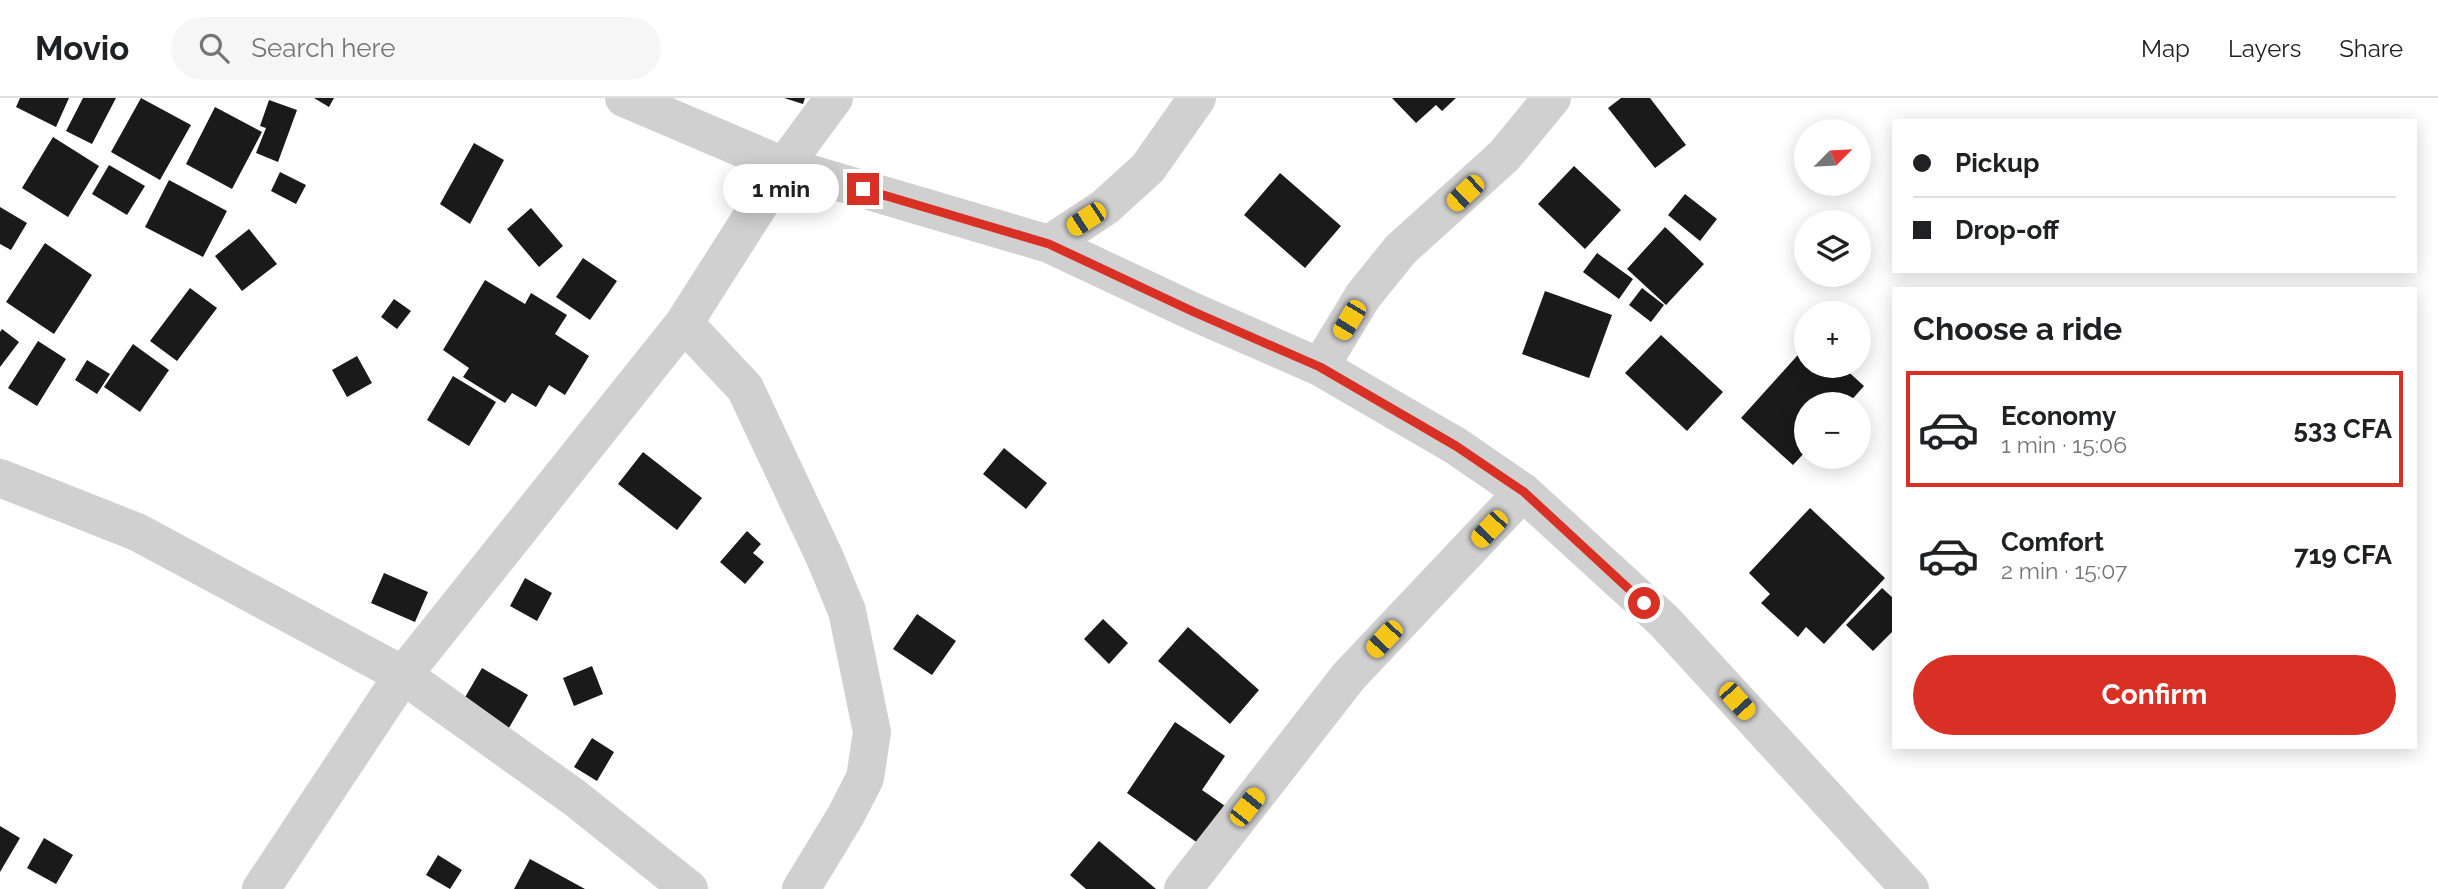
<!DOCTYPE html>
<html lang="en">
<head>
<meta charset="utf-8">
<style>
  body { margin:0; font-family:Raleway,sans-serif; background:#f6f6f6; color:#202124; height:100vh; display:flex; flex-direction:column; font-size:26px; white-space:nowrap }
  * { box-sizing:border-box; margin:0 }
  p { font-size:23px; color:#757577 }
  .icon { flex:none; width:38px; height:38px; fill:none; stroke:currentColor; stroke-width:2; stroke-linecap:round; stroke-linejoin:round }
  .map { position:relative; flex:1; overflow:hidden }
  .panel { position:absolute; left:1892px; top:189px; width:525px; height:462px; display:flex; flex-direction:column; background:#fff; border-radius:0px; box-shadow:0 4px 18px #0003 }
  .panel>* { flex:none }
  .hud { position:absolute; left:1892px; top:21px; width:525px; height:154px; border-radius:0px; box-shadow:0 4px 18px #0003; display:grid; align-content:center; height:154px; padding:0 21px; background:#fff }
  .needle { width:46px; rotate:66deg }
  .buttons { position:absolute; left:1794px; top:21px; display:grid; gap:14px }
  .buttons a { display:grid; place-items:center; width:77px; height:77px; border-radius:50%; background:#fff; box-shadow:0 4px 18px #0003; font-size:35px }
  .end { position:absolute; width:32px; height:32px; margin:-16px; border:9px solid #d93025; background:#fff; box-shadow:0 0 0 4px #fff }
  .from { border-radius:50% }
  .bubble { position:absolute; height:49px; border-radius:24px; background:#fff; box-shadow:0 4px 18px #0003; font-size:23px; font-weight:700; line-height:49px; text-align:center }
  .car { position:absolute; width:21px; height:42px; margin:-21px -10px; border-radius:9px; box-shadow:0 0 5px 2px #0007; background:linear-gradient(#f5c518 24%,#345 0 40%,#f5c518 0 76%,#345 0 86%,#f5c518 0) }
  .hud b { display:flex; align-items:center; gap:24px; height:66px; font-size:26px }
  .hud b+b { border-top:2px solid #e0e0e0 }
  .hud i { width:18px; height:18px; background:#202124 }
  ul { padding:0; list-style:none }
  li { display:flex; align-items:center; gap:21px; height:116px; margin:0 14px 10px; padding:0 7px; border:4px solid transparent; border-radius:0px }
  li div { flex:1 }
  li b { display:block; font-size:26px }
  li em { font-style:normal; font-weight:700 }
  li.current { border-color:#d93025 }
  li>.icon { width:63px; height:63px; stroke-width:1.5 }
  h2 { padding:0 21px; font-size:32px; line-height:84px }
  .primary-button { display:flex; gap:14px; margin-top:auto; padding:14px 21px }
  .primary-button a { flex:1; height:80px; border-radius:42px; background:#d93025; color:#fff; font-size:28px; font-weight:700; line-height:80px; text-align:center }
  header { display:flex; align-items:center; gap:42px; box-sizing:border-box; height:98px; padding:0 35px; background:#fff; border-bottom:2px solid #e0e0e0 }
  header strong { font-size:33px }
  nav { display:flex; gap:38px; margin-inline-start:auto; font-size:24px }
  .search { width:490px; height:63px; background:#f6f6f6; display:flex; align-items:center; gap:18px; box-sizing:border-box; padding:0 24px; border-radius:38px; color:#757577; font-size:26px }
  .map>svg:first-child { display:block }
  .building { fill:#1a1a1a }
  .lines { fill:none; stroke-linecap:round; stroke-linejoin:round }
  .street { stroke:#d0d0d0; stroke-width:38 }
  .route { stroke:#d93025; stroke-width:9 }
</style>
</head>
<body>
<header>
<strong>Movio</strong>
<div class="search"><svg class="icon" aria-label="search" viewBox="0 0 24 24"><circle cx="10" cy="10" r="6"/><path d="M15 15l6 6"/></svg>Search here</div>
<nav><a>Map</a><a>Layers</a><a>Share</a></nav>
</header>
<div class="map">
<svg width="2438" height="791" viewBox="0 0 2438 791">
  <rect width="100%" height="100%" fill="#fff"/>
  <path class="building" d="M20,0H69L56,29L16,9Z
    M83,0H116L92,46L66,33Z
    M141,0L191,27L160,82L111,54Z
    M314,0H334L329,9Z
    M784,0H805L803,6Z
    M1392,0H1456L1442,13L1436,7L1416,25Z
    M1621,0H1650L1686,47L1655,70L1608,10Z
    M269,2L297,12L278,64L256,55L266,30L260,28Z
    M215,9L262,34L232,91L186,66Z
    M53,39L99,68L68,119L22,90Z
    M474,45L504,62L470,126L440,106Z
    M109,67L145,88L127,117L92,96Z
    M1574,68L1621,112L1585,151L1538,106Z
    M280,74L306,87L296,106L271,93Z
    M1280,75L1341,128L1305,170L1244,117Z
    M169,82L227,113L203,159L145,129Z
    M1685,96L1717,121L1700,143L1668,117Z
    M0,109L27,125L11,152L0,146Z
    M531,110L563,148L539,169L507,131Z
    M1665,129L1704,166L1666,207L1627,171Z
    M249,131L277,166L242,193L215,158Z
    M45,145L92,177L54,236L6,204Z
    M1597,155L1633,181L1619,201L1583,174Z
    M583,160L617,183L590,222L556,199Z
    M485,182L525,206L531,195L567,217L555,236L589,258L565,297L549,287L536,309L512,295L505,305L463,279L469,270L443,252Z
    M190,190L217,210L177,263L150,243Z
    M1642,190L1664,207L1651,224L1629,207Z
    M1545,193L1612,217L1589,280L1522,256Z
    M394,201L411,213L397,231L381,219Z
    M2,231L19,244L0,269V234Z
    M1661,237L1723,294L1687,333L1625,275Z
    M38,243L66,261L37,308L8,290Z
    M133,246L169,272L140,314L104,289Z
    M1806,248V268H1842L1864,288L1848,306H1806V353L1793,367L1741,320Z
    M357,258L372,285L347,299L332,272Z
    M87,262L110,276L97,296L75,282Z
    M453,278L496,304L469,348L427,322Z
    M1004,350L1047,385L1026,411L983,376Z
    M643,354L702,400L677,432L618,386Z
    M1810,410L1885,480L1824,546L1806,529L1798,539L1761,505L1770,496L1749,475Z
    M747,433L761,446L753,455L764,464L745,486L720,464Z
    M384,475L428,494L415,524L371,505Z
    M525,480L552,495L537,523L510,508Z
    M1882,490L1894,501V532L1873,553L1846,527Z
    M917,516L956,543L932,577L893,551Z
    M1103,521L1128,545L1109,566L1084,541Z
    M1188,529L1259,592L1230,626L1158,563Z
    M592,568L603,596L574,608L563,580Z
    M482,570L528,597L506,635L460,608Z
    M1175,624L1225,658L1202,692L1228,710L1202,748L1127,695Z
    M592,640L614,654L597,683L574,669Z
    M0,728L20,740L0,774Z
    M44,740L73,757L56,786L27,770Z
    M1099,743L1156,791H1086L1070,777Z
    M438,757L462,772L450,791L426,777Z
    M530,761L585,791H514Z"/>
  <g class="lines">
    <path class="street" d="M624,0L784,68L1049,146L1194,214L1320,269L1456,348L1523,394L1664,523L1910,791
      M1049,146L1105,109L1148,70L1197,0
      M684,225L745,290L825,460L847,513L872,634L865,680L846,717L801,791
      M1320,269L1363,198L1401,151L1504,58L1552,0
      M0,380L137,434L403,577L575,700L689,791
      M261,791L403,577L684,225L784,68L834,0
      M1183,791L1349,578L1523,394"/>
  </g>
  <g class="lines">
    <path class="route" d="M863,91L1049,146L1194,214L1320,269L1456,348L1524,394L1644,505"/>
  </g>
</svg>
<div class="buttons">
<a><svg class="needle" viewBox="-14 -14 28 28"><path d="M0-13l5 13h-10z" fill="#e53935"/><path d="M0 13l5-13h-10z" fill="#757577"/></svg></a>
<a><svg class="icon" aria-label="layers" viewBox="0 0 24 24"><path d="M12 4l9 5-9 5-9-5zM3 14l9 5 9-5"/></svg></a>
<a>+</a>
<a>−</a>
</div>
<i class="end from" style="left:1644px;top:505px"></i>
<i class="end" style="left:863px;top:91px"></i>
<div class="bubble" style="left:723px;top:66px;width:116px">1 min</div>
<i class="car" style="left:1465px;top:95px;rotate:227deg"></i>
<i class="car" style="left:1086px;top:121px;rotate:237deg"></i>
<i class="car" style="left:1349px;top:222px;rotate:211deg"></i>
<i class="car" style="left:1489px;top:431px;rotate:223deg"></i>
<i class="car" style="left:1384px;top:541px;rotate:223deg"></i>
<i class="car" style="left:1737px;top:603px;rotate:138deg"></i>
<i class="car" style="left:1247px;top:709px;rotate:38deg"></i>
<div class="hud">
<b><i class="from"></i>Pickup</b>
<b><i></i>Drop-off</b>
</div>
<section class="panel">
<h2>Choose a ride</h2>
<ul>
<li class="current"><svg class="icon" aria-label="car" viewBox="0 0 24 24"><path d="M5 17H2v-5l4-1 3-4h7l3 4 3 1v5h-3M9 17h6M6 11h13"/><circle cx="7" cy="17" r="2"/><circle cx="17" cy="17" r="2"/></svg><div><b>Economy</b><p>1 min · 15:06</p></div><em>533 CFA</em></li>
<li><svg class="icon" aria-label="car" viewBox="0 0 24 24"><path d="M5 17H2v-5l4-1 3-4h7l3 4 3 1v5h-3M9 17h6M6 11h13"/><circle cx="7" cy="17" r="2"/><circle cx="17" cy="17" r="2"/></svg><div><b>Comfort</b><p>2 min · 15:07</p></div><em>719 CFA</em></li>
</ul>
<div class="primary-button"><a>Confirm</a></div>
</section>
</div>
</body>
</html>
